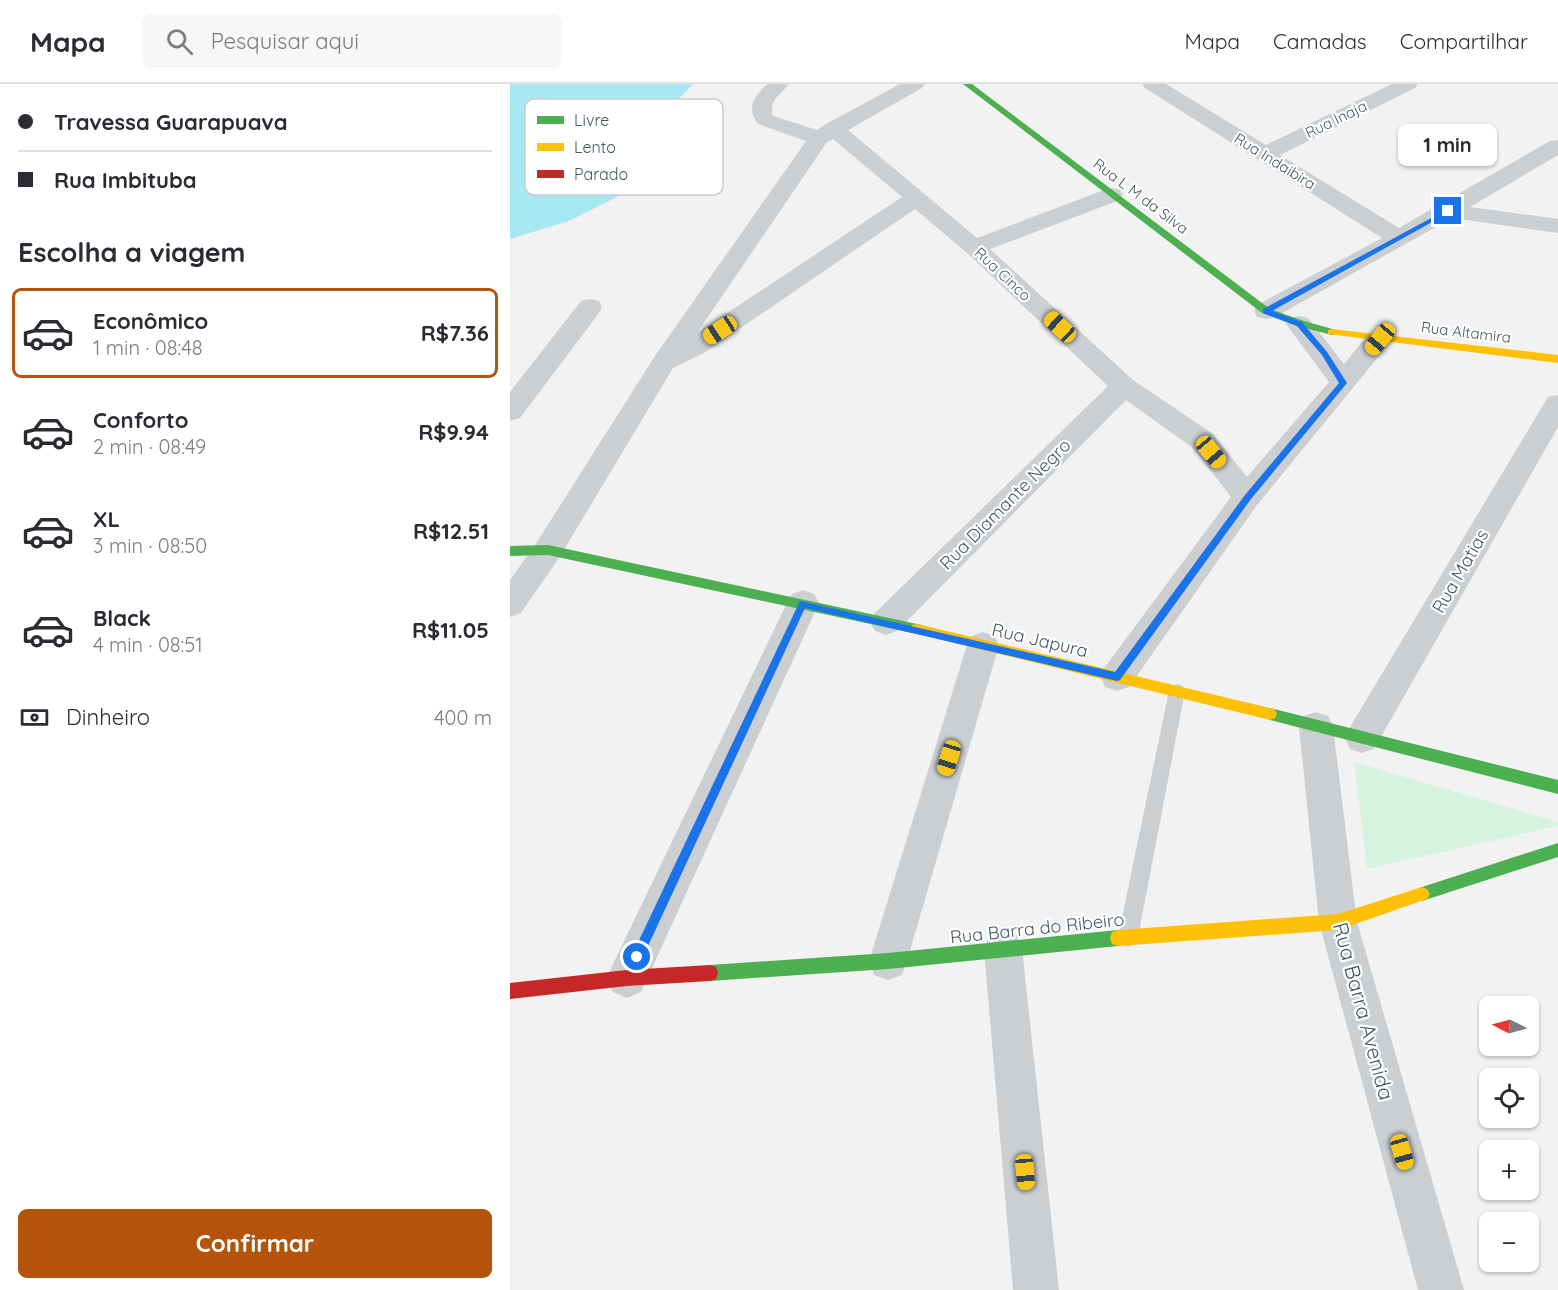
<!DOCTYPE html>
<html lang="pt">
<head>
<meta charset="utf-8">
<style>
  body { margin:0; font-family:Quicksand,sans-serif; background:#f7f7f7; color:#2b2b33; height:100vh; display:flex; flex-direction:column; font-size:22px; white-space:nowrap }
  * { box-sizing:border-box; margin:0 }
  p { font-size:20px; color:#7c7c81 }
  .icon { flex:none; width:33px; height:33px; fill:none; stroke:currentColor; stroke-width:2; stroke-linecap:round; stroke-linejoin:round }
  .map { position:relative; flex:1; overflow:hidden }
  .panel { display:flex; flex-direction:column; background:#fff; width:510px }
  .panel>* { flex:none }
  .hud { display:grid; align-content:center; height:132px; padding:0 18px; background:#fff }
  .needle { width:39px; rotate:276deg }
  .fabs { position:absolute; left:969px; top:912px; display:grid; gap:12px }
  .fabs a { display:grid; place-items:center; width:60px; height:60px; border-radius:9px; background:#fff; box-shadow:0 2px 4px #0004; font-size:30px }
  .end { position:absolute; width:27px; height:27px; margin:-14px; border:8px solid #1a73e8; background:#fff; box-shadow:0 0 0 3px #fff }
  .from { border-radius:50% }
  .bubble { position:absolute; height:42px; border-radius:9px; background:#fff; box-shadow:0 2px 4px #0004; font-size:20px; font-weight:700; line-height:42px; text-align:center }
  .car { position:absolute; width:18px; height:36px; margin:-18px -9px; border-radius:8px; box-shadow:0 0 4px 2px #0007; background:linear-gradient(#f5c518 24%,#345 0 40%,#f5c518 0 76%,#345 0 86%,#f5c518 0) }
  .hud b { display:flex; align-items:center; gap:21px; height:57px; font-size:22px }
  .hud b+b { border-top:2px solid #e1e1e2 }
  .hud i { width:15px; height:15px; background:#2b2b33 }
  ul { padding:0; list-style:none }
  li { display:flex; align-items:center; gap:18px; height:90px; margin:0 12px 9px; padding:0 6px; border:3px solid transparent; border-radius:9px }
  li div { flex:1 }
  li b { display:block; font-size:22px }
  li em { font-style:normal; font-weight:700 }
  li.active { border-color:#b45309 }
  li>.icon { width:54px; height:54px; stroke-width:1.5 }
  h2 { padding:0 18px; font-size:27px; line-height:72px }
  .pay { display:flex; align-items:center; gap:15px; height:66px; padding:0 18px; font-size:22px }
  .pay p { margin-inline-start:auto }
  .action { display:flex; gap:12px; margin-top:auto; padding:12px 18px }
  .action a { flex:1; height:69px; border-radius:9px; background:#b45309; color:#fff; font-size:24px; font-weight:700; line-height:69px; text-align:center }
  header { display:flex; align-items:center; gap:36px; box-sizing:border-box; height:84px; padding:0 30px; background:#fff; border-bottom:2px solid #e1e1e2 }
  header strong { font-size:28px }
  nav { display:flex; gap:33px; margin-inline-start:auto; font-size:21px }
  .search { width:420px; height:54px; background:#f7f7f7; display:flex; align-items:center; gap:15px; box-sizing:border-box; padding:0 21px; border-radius:9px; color:#7c7c81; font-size:22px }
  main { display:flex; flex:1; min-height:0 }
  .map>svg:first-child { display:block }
  .green { fill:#d6f3df }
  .water { fill:#a7e8f3 }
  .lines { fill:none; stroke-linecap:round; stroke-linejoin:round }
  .lane { fill:#cbcfd2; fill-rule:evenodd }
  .street { fill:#cbcfd2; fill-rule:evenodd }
  .fast { fill:#4caf50; fill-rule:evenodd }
  .slow { fill:#ffc107; fill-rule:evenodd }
  .jam { fill:#c62828; fill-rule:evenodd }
  .route { fill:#1a73e8 }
  .labels { text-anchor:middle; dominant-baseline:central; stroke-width:4.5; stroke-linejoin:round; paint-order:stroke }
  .far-street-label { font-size:15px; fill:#475661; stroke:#fff }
  .street-label { font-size:18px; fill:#475661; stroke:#fff }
  .near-street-label { font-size:21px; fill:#475661; stroke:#fff }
  .key { fill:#fff; stroke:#c8ccd0; stroke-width:1.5 }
  .key-label { font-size:16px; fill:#475661 }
</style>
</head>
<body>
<header>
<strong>Mapa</strong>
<div class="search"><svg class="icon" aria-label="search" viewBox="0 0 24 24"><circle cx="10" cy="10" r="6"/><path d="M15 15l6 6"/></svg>Pesquisar aqui</div>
<nav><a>Mapa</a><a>Camadas</a><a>Compartilhar</a></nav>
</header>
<main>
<section class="panel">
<div class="hud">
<b><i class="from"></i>Travessa Guarapuava</b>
<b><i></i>Rua Imbituba</b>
</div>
<h2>Escolha a viagem</h2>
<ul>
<li class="active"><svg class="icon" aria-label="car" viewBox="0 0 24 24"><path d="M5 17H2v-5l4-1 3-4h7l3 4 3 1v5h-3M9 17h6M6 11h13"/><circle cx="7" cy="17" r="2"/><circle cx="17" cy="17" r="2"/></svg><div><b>Econômico</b><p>1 min · 08:48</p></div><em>R$7.36</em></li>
<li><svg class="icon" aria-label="car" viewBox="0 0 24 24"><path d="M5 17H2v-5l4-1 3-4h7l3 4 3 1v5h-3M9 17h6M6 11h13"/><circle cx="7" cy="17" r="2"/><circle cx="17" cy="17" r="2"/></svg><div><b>Conforto</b><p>2 min · 08:49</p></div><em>R$9.94</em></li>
<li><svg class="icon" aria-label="car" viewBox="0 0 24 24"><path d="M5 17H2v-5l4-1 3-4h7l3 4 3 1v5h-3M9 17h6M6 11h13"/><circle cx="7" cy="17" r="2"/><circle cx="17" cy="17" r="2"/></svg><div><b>XL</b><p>3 min · 08:50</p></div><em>R$12.51</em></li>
<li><svg class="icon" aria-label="car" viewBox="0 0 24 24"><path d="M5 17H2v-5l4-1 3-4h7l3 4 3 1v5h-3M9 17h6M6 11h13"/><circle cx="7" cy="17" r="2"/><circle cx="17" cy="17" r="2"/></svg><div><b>Black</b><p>4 min · 08:51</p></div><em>R$11.05</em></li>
</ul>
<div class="pay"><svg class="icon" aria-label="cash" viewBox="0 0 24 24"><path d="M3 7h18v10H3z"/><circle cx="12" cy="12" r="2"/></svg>Dinheiro<p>400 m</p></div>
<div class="action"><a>Confirmar</a></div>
</section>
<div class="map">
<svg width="1048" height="1206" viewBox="0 0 1048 1206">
  <rect width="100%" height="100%" fill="#f3f2f2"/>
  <path class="green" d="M844,678L1048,738V742L857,785Z"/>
  <path class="water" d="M0,0H183L160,24L163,56L155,89L59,137L0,155Z"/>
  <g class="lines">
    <path class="lane" d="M667,600L673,602L675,607L628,853L625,860L618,863L611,860L608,853L659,607L661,602Z"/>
    <path class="street" d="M257,0H279C271,11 258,16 263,32L307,46L316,40L390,0H415L412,4L338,46L467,154L594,106L602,104L610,106L613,111L610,116L480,165L623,296L703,350L737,393L819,298L776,240L780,234L789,232L798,234L834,280C847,266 858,243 879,249L883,255L747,421L619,603L607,607L595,603L591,593L595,583L721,413L683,364L616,316L387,547L376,551L365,547L360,538L365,529L598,302L456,168L405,125L194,269L163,284L49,474L11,529L0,533V496L27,458L145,272L296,57L248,40C236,24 244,13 257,0ZM323,55L392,113L187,249L317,58Z
      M632,0H656L756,61L882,0H908L905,4L770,71L889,144L1040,57L1048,56V71L960,123L1048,135V149L942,134L765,233L756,235L747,233L744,227L747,221L872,154L635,4Z
      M80,215L89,217L92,223L89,229L10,334L0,337V308L71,217Z
      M1048,311V343L864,665L852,669L840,665L835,654L840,643L1038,313Z
      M293,506L304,510L309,519L131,908L117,914L103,908L97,894L103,880L277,519L282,510Z
      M473,548L484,552L489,561L397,877L392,891L378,896L364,891L359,877L457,561L462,552Z
      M806,628L818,632L823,643L847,838L954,1206H908L809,838L789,643L794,632Z
      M493,846L507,851L512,865L549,1206H503L474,865L479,851Z"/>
    <path class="fast" d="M453,0H462L760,225L794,237L826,246V250L822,251L787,242L752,229Z
      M38,461L407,540L412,541L413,545L412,549L407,550L38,471L0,472V462Z
      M760,624L1048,696V710L760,636L755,634L753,630L755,626Z
      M1048,759V773L912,817L907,815L904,810L907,805L912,803Z
      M608,846L614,848L616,854L614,860L608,862L378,885L200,897L194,895L192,889L194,883L200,881L378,869Z"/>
    <path class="slow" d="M822,245L1048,271V279L818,250V246Z
      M407,540L760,624L765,626L767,630L765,634L760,636L407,550L402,549L401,545L402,541Z
      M912,803L917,805L920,810L917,815L828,846L608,862L602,860L600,854L602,848L608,846L828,830Z"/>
    <path class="jam" d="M200,881L206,883L208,889L206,895L200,897L117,902L0,915V899L117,886Z"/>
  </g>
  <path class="route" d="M936,126L942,127L762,227L792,238L817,268L837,299L741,415L610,596L607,597L295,524L131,877H123V869L290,517L605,588L735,411L829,299L812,271L787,242L753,229V225Z"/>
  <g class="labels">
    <g class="far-street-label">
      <text transform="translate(826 35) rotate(-26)">Rua Inaja</text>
      <text transform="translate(765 77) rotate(32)">Rua Indaibira</text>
      <text transform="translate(631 112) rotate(37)">Rua L M da Silva</text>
      <text transform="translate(493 190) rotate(43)">Rua Cinco</text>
      <text transform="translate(956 248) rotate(7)">Rua Altamira</text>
    </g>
    <g class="street-label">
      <text transform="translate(495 420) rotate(-45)">Rua Diamante Negro</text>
      <text transform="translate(950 487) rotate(-60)">Rua Matias</text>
      <text transform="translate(530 556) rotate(13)">Rua Japura</text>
      <text transform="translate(527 844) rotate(-6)">Rua Barra do Ribeiro</text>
    </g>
    <g class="near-street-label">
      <text transform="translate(854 927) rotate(75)">Rua Barra Avenida</text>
    </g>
  </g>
  <rect x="15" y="15" width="198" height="96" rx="9" class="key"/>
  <rect x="27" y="32" width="27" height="8" fill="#4caf50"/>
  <rect x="27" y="59" width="27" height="8" fill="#ffc107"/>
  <rect x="27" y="86" width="27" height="8" fill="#c62828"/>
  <g class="key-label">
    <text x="64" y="42">Livre</text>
    <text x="64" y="69">Lento</text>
    <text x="64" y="96">Parado</text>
  </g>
</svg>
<div class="fabs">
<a><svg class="needle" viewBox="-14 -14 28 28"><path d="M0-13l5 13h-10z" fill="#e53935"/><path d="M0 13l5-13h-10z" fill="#7c7c81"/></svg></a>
<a><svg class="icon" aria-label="locate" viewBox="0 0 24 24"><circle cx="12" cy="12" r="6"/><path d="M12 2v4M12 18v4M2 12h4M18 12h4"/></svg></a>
<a>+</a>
<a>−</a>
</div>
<i class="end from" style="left:127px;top:873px"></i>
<i class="end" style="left:938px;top:127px"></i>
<div class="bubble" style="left:888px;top:40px;width:99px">1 min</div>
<i class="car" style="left:550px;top:243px;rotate:313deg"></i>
<i class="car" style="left:210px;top:246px;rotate:237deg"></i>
<i class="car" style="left:870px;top:255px;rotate:220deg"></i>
<i class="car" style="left:701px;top:368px;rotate:140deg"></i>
<i class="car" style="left:439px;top:674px;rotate:197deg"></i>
<i class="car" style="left:892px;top:1068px;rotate:164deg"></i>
<i class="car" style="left:515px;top:1088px;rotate:175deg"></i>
</div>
</main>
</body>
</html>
